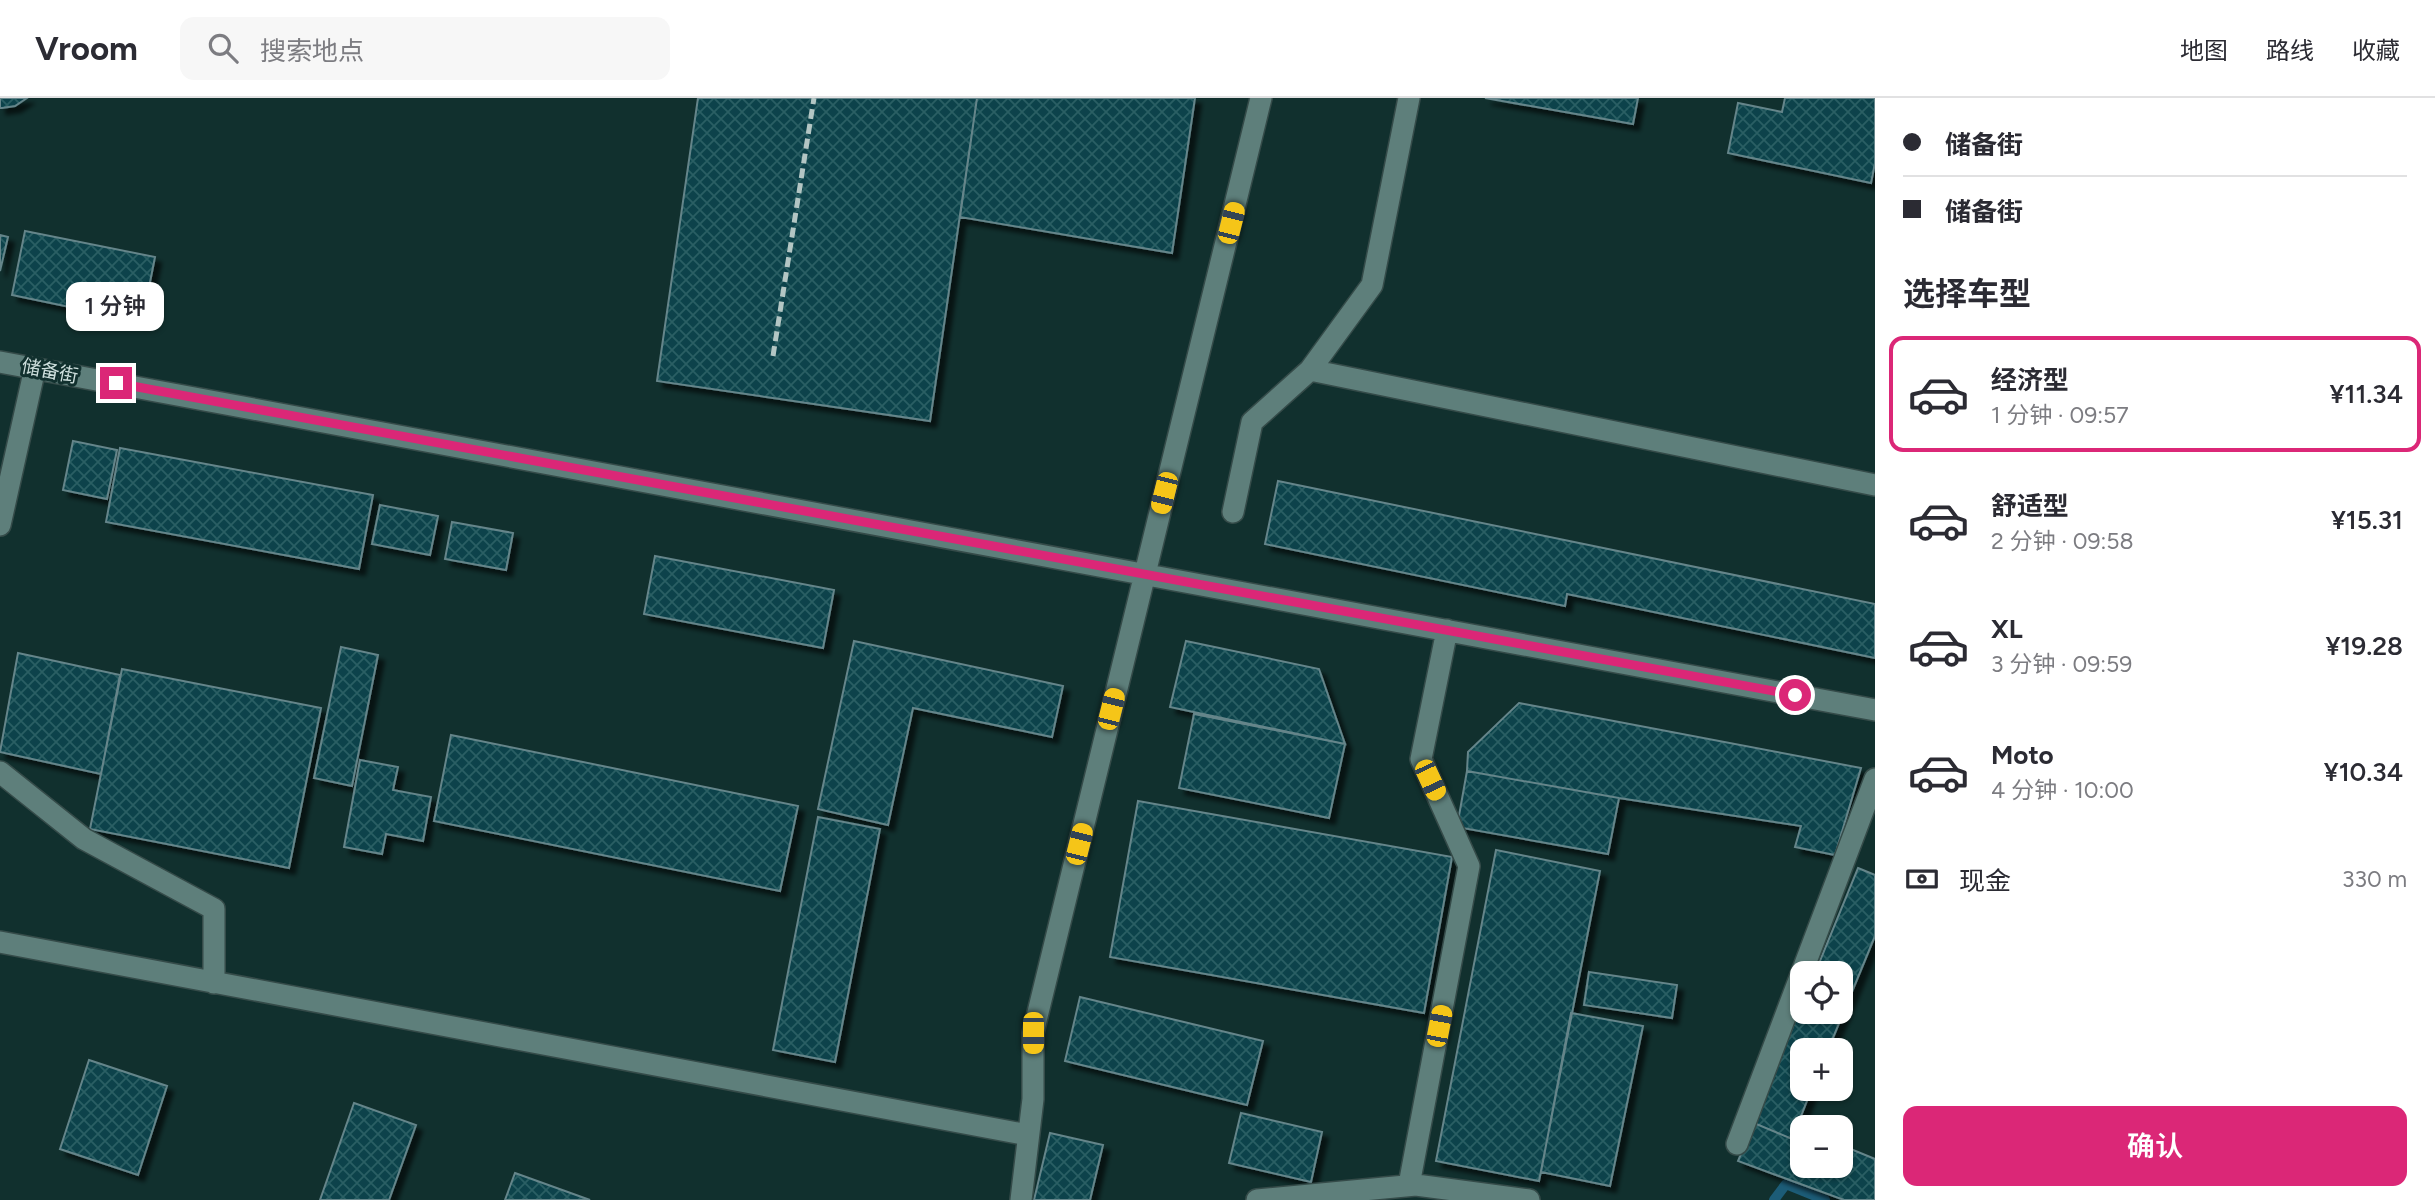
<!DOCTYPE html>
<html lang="zh">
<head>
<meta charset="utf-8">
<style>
  body { margin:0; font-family:Figtree,"Noto Sans SC",sans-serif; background:#f7f7f7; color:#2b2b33; height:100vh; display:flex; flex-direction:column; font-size:26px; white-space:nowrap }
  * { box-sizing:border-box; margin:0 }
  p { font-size:23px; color:#7c7c81 }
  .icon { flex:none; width:38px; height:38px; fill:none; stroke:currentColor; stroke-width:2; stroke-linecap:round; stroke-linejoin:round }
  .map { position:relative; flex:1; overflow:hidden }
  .sheet { display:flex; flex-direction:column; background:#fff; width:560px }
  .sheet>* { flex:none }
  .banner { display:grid; align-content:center; height:154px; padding:0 28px; background:#fff }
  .tools { position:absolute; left:1790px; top:863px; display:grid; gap:14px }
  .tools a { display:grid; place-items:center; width:63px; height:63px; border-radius:14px; background:#fff; box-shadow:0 2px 5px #0004; font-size:35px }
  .end { position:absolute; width:32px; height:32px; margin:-16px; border:9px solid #db2777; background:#fff; box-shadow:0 0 0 4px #fff }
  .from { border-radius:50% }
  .bubble { position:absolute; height:49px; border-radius:14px; background:#fff; box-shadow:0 2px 5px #0004; font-size:23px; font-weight:600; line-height:49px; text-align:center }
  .car { position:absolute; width:21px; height:42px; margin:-21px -10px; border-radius:9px; box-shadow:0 0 5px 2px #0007; background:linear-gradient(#f5c518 24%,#345 0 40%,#f5c518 0 76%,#345 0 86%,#f5c518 0) }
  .banner b { display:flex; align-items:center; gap:24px; height:66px; font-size:26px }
  .banner b+b { border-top:2px solid #e1e1e2 }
  .banner i { width:18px; height:18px; background:#2b2b33 }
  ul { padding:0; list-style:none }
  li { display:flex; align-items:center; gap:21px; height:116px; margin:0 14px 10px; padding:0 14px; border:4px solid transparent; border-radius:14px }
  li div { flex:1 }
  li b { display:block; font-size:26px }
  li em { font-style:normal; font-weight:600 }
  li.active { border-color:#db2777 }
  li>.icon { width:63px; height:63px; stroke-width:1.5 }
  h2 { padding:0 28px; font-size:32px; line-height:84px }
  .pay { display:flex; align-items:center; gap:18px; height:77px; padding:0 28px; font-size:26px }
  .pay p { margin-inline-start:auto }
  .primary-button { display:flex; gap:14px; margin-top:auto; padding:14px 28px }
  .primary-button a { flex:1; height:80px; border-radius:14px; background:#db2777; color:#fff; font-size:28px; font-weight:600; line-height:80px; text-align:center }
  header { display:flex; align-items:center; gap:42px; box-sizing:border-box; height:98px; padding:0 35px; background:#fff; border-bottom:2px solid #e1e1e2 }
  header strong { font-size:33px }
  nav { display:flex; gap:38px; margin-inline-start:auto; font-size:24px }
  .search { width:490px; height:63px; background:#f7f7f7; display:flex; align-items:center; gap:18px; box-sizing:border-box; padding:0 24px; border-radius:14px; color:#7c7c81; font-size:26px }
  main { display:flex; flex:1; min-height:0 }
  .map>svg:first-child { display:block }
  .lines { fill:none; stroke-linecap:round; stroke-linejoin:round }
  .stream { stroke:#1c5c77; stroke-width:10 }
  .building { fill:url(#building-cross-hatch); stroke:#65858a; stroke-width:2; filter:url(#shadow) }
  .minor-casing { stroke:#354b49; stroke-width:24 }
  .minor { stroke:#5e7f7b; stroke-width:21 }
  .rail { stroke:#b3c6c4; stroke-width:5; stroke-dasharray:10 5; stroke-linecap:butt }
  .route { stroke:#db2777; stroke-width:9 }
  .labels { text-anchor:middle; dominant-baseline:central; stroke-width:6; stroke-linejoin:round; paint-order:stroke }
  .street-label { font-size:19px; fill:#cddedc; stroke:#11302e }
</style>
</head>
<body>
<header>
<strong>Vroom</strong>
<div class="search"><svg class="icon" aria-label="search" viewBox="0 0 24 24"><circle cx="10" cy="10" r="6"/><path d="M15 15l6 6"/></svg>搜索地点</div>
<nav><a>地图</a><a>路线</a><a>收藏</a></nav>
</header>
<main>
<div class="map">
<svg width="1875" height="1102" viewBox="0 0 1875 1102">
  <defs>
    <pattern id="building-cross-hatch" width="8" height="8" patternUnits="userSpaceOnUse" patternTransform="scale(1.75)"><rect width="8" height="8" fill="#07434b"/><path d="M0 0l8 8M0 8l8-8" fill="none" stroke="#2a5e64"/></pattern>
    <filter id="shadow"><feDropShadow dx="6" dy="6" stdDeviation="2" flood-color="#0009"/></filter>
  </defs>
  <rect width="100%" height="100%" fill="#11302e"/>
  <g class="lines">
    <path class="stream" d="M1774,1102L1786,1086L1825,1102"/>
  </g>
  <path class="building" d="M0,0H27L15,8L2,10H0Z
    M698,0H977L930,323L657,283Z
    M977,0H1195L1172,155L960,119Z
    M1485,0H1638L1633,26Z
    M1785,0H1875V65L1871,85L1728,55L1738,5L1782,14Z
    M25,133L155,159L142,224L12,197Z
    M0,137L8,139L0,173Z
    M73,343L117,352L107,401L63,392Z
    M120,350L373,397L359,471L106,424Z
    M1278,383L1875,506V560L1567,496L1565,508L1265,446Z
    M380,407L438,418L430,457L372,446Z
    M452,424L513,435L506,472L445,461Z
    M655,458L834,492L823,550L644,516Z
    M854,543L1063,588L1052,639L913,610L888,727L818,711Z
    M1186,543L1319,571L1345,646L1170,609Z
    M341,549L378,557L352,688L314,680Z
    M18,555L120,577L101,676L0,654Z
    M122,571L321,610L289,770L90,731Z
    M1519,605L1861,670L1835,757L1795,749L1801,728L1619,700L1467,673L1468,654Z
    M1194,616L1345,646L1329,720L1179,690Z
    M451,637L798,708L780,793L434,723Z
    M360,662L398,669L393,692L431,699L423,743L386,736L382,756L344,749Z
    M1467,673L1619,700L1608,756L1457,729Z
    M1138,703L1452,759L1424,915L1110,859Z
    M818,719L880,731L835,964L773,952Z
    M1496,752L1600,773L1539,1083L1436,1063Z
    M1858,770L1875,777V838L1828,952H1802V990H1812L1792,1041L1754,1025L1802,906V914H1841V875H1815Z
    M1589,874L1677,887L1672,920L1584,907Z
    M1080,899L1263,943L1247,1007L1065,963Z
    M1571,915L1643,928L1610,1088L1541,1074Z
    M89,962L167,988L138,1077L60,1051Z
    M354,1005L416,1027L389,1102H320Z
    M1241,1015L1322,1034L1311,1084L1229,1065Z
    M1754,1025L1792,1041L1797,1028L1802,1030V1068H1841V1047L1875,1061V1102H1844L1738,1063Z
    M1050,1035L1103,1047L1090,1102H1034Z
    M515,1075L590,1102H505Z"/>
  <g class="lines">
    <defs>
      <path id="minor" d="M0,264L1875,612
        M1310,272L1372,187L1409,0
        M1233,414L1252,324L1310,272L1875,387
        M0,427L35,270
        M0,674L84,741L214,811V885
        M0,844L1028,1037
        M1737,1046L1875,681
        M1409,1087L1469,768L1421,661L1447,532
        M1021,1102L1033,1001V935L1261,0
        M1257,1102L1416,1087L1529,1102"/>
    </defs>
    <use href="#minor" class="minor-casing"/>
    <use href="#minor" class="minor"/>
    <path class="rail" d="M773,258L814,0"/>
  </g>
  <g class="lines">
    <path class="route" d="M116,285L1795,597"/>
  </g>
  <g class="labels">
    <g class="street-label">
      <text transform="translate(50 273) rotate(11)">储备街</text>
    </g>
  </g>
</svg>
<div class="tools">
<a><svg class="icon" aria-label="locate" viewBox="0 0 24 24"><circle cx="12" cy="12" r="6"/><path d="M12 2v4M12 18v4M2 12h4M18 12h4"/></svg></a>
<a>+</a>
<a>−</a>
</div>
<i class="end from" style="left:1795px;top:597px"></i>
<i class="end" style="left:116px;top:285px"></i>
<div class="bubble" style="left:66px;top:184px;width:98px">1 分钟</div>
<i class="car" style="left:1231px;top:125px;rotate:14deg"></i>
<i class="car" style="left:1164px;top:395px;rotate:194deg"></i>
<i class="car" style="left:1111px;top:611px;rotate:14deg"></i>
<i class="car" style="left:1430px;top:682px;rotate:155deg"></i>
<i class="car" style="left:1079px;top:746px;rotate:14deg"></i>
<i class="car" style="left:1439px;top:928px;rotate:11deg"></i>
<i class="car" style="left:1033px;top:935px;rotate:180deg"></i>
</div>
<section class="sheet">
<div class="banner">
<b><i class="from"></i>储备街</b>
<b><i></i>储备街</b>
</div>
<h2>选择车型</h2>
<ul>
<li class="active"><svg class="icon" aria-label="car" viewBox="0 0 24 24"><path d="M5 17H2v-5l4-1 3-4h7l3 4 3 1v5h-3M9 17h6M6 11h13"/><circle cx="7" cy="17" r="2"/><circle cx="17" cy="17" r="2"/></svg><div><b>经济型</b><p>1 分钟 · 09:57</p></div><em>¥11.34</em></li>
<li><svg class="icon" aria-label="car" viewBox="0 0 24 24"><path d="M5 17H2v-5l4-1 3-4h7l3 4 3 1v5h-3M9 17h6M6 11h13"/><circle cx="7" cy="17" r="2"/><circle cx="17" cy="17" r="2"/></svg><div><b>舒适型</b><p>2 分钟 · 09:58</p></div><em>¥15.31</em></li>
<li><svg class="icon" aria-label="car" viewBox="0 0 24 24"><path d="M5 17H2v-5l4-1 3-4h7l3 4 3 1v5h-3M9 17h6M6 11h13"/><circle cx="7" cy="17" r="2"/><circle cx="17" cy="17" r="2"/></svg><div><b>XL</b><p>3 分钟 · 09:59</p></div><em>¥19.28</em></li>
<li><svg class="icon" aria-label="car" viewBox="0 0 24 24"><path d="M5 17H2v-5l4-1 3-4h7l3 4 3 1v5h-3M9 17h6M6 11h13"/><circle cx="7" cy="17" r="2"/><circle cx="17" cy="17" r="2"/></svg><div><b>Moto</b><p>4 分钟 · 10:00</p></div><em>¥10.34</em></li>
</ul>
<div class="pay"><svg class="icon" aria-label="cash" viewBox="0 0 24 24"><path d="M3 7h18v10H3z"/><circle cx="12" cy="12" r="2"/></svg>现金<p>330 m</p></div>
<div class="primary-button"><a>确认</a></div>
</section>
</main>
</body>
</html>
